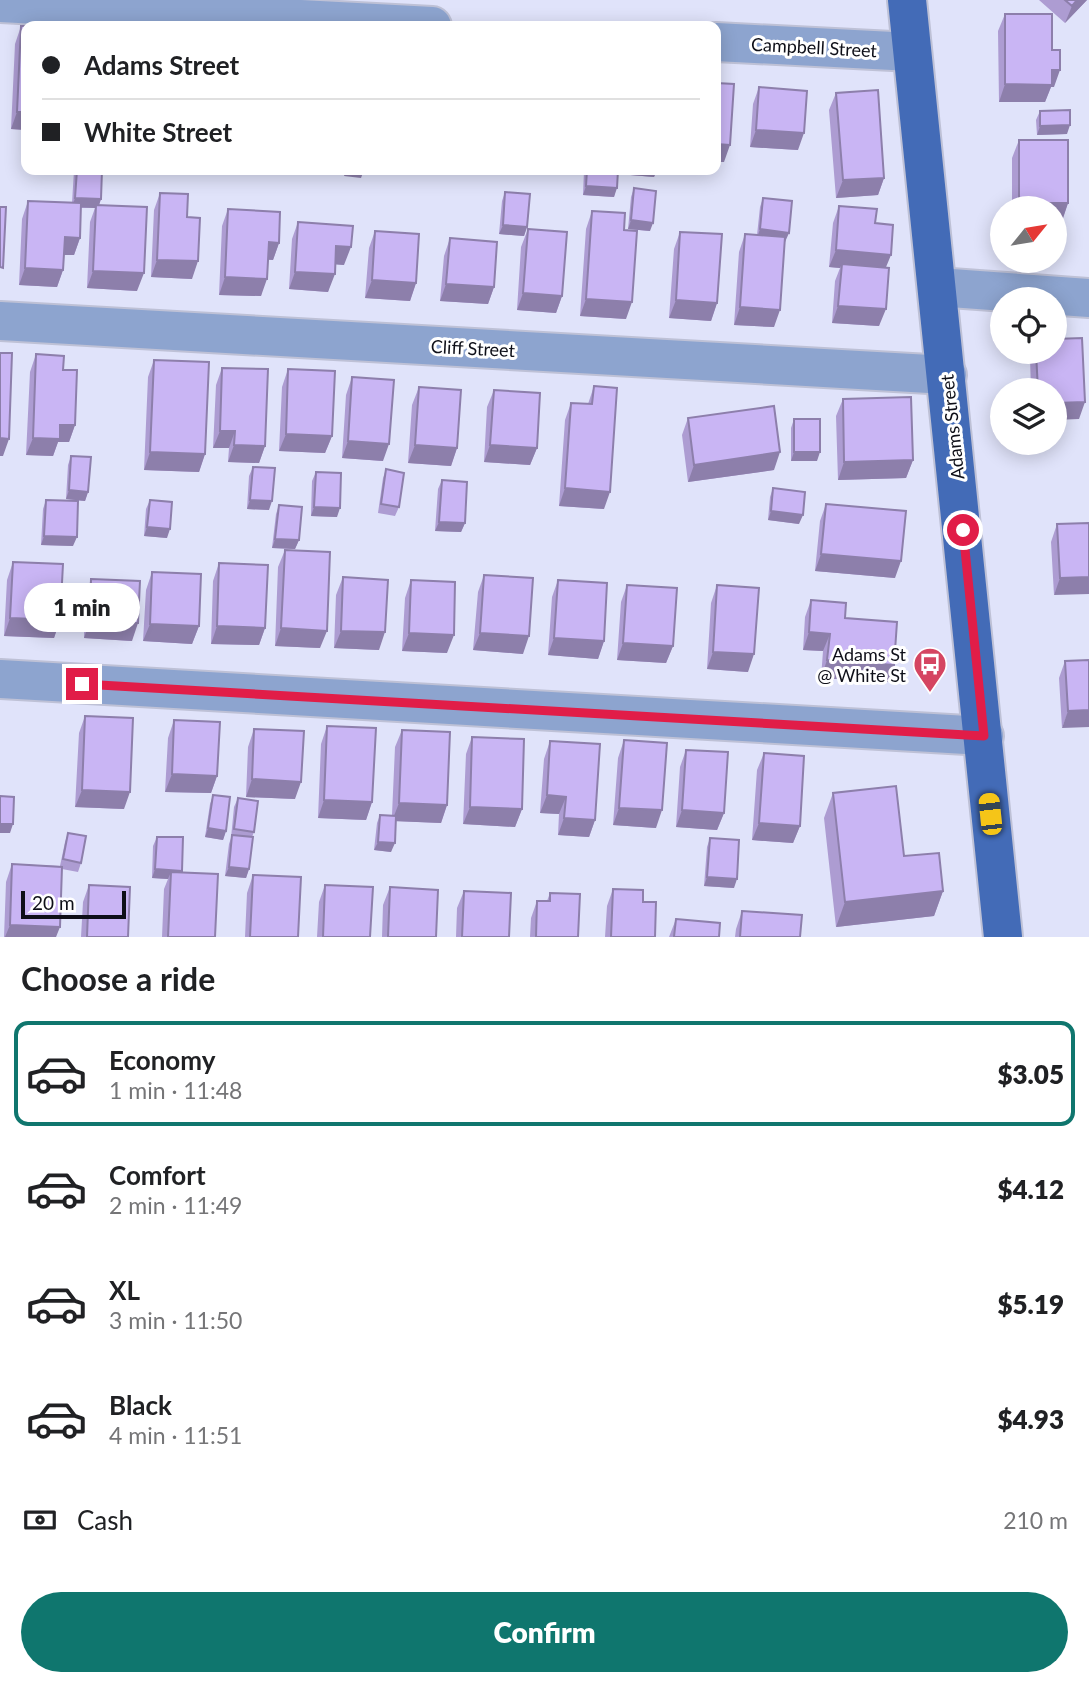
<!DOCTYPE html>
<html lang="en">
<head>
<meta charset="utf-8">
<style>
  body { margin:0; font-family:Lato,sans-serif; background:#f6f6f6; color:#202124; height:100vh; display:flex; flex-direction:column; font-size:26px; white-space:nowrap }
  * { box-sizing:border-box; margin:0 }
  p { font-size:23px; color:#757577 }
  .icon { flex:none; width:38px; height:38px; fill:none; stroke:currentColor; stroke-width:2; stroke-linecap:round; stroke-linejoin:round }
  .map { position:relative; height:937px; overflow:hidden }
  .panel { display:flex; flex-direction:column; background:#fff; flex:1 }
  .panel>* { flex:none }
  .guide { position:absolute; left:21px; top:21px; width:700px; height:154px; border-radius:14px; box-shadow:0 4px 18px #0003; display:grid; align-content:center; height:154px; padding:0 21px; background:#fff }
  .needle { width:46px; rotate:60deg }
  .tools { position:absolute; left:990px; top:196px; display:grid; gap:14px }
  .tools a { display:grid; place-items:center; width:77px; height:77px; border-radius:50%; background:#fff; box-shadow:0 4px 18px #0003; font-size:35px }
  .scale { position:absolute; left:21px; bottom:18px; width:105px; box-sizing:border-box; padding-left:7px; border:4px solid #0e0f18; border-top:0; font-size:19px; line-height:24px; white-space:nowrap; color:#0e0f18; -webkit-text-stroke:5px #fff; paint-order:stroke }
  .end { position:absolute; width:32px; height:32px; margin:-16px; border:9px solid #e11d48; background:#fff; box-shadow:0 0 0 4px #fff }
  .from { border-radius:50% }
  .bubble { position:absolute; height:49px; border-radius:24px; background:#fff; box-shadow:0 4px 18px #0003; font-size:23px; font-weight:800; line-height:49px; text-align:center }
  .car { position:absolute; width:21px; height:42px; margin:-21px -10px; border-radius:9px; box-shadow:0 0 5px 2px #0007; background:linear-gradient(#f5c518 24%,#345 0 40%,#f5c518 0 76%,#345 0 86%,#f5c518 0) }
  .guide b { display:flex; align-items:center; gap:24px; height:66px; font-size:26px }
  .guide b+b { border-top:2px solid #e0e0e0 }
  .guide i { width:18px; height:18px; background:#202124 }
  ul { padding:0; list-style:none }
  li { display:flex; align-items:center; gap:21px; height:105px; margin:0 14px 10px; padding:0 7px; border:4px solid transparent; border-radius:14px }
  li div { flex:1 }
  li b { display:block; font-size:26px }
  li em { font-style:normal; font-weight:800 }
  li.selected { border-color:#0f766e }
  li>.icon { width:63px; height:63px; stroke-width:1.5 }
  h2 { padding:0 21px; font-size:32px; line-height:84px }
  .pay { display:flex; align-items:center; gap:18px; height:77px; padding:0 21px; font-size:26px }
  .pay p { margin-inline-start:auto }
  .action { display:flex; gap:14px; margin-top:auto; padding:14px 21px }
  .action a { flex:1; height:80px; border-radius:42px; background:#0f766e; color:#fff; font-size:28px; font-weight:800; line-height:80px; text-align:center }
  .map>svg:first-child { display:block }
  .lines { fill:none; stroke-linecap:round; stroke-linejoin:round }
  .minor-casing { stroke:#bec1d6; stroke-width:42 }
  .primary-casing { stroke:#bec1d6; stroke-width:42 }
  .minor { stroke:#8da4cf; stroke-width:38 }
  .primary { stroke:#436bb7; stroke-width:38 }
  .wall { fill:#ad9cd2 }
  .shaded-wall { fill:#8d7fab }
  .building { fill:#c9b5f4; stroke:#8d7fab; stroke-width:2 }
  .route { stroke:#e11d48; stroke-width:9 }
  .labels { text-anchor:middle; dominant-baseline:central; stroke-width:6; stroke-linejoin:round; paint-order:stroke }
  .street-label { font-size:18px; fill:#0e0f18; stroke:#fff }
  .poi-label { font-size:18px; fill:#0e0f18; stroke:#fff; text-anchor:end }
</style>
</head>
<body>
<div class="map">
<svg width="1089" height="937" viewBox="0 0 1089 937">
  <rect width="100%" height="100%" fill="#e0e3fa"/>
  <g class="lines">
    <defs>
      <path id="minor" d="M0,3L432,26
        M716,42L912,52
        M937,287L1089,298
        M0,321L947,375
        M0,679L984,736"/>
      <path id="primary" d="M907,0L1003,937"/>
    </defs>
    <use href="#minor" class="minor-casing"/>
    <use href="#primary" class="primary-casing"/>
    <use href="#minor" class="minor"/>
    <use href="#primary" class="primary"/>
  </g>
  <path class="wall" d="M1039,0H1087L1065,23Z
    M1005,14L1052,50L1054,87H1051L1045,102H999L998,31Z
    M21,26L26,130L11,129L15,44Z
    M759,87L798,150L750,147L753,104Z
    M836,93L884,178L878,195L836,198L829,110Z
    M1040,111L1067,134L1037,135L1036,120Z
    M1019,140H1068V203L1062,221H1055V208H1012V158Z
    M74,170H102L101,199L99,205L137,291L87,288L90,222L95,208H81L80,238L74,255H64L63,270L57,287L19,285L22,219L28,201L72,203Z
    M584,170H657L654,177L618,174L614,197L583,195Z
    M634,188L650,231L628,229L631,197Z
    M505,192L527,227L524,236L499,234L502,201Z
    M160,193L187,217L192,279L151,277L154,210Z
    M763,198L785,242L774,327L734,325L739,252L745,234L757,235L760,207Z
    M839,206L875,223L886,268L879,326L832,323L835,281L840,268L829,267L833,223Z
    M228,209L279,243L273,260H268L261,296L219,295L222,226Z
    M592,211L624,230L626,319L580,316L586,229Z
    M298,222L344,265L335,264L328,292L289,289L292,239Z
    M528,229L562,296L556,313L517,310L521,247Z
    M375,231L416,283L410,301L365,298L369,248Z
    M680,232L717,303L711,321L669,318L674,249Z
    M450,238L494,287L488,304L440,301L444,256Z
    M1032,352H1055L1079,419L1055,390H1031L1030,358Z
    M36,354L63,370L75,425L69,442H58L53,456L26,455L30,372Z
    M154,360L205,454L199,472L144,470L148,377Z
    M222,368L265,446L259,463L228,462L229,448H213L216,385Z
    M288,369L332,436L325,453L279,451L282,387Z
    M352,377L383,461L342,458L346,395Z
    M594,386L604,509L559,506L565,420L571,403L588,404Z
    M419,387L457,448L451,466L408,463L412,405Z
    M494,390L537,448L530,465L484,462L487,407Z
    M843,399L913,460L906,478L838,480L836,416Z
    M688,418L774,470L688,482L682,435Z
    M794,419L817,461H791V428Z
    M71,456L88,492L85,501L66,499L68,465Z
    M253,467L269,510L247,509L249,476Z
    M386,469L399,507L395,516L378,513L383,478Z
    M316,472L337,517L311,516L312,481Z
    M442,480L465,523L461,532L435,531L438,489Z
    M773,488L799,524L768,520L770,497Z
    M46,500L73,546L41,545L43,509Z
    M150,500L167,538L144,536L146,509Z
    M826,504L895,578L815,571L820,521Z
    M279,505L299,540L295,549L272,548L276,514Z
    M1089,523L1054,595L1051,542L1057,524Z
    M285,550L320,648L275,646L278,567Z
    M13,562L60,620L54,638L4,636L7,580Z
    M219,563L265,628L259,645L211,644L213,581Z
    M152,572L199,626L192,644L143,641L146,590Z
    M484,575L523,654L473,650L478,592Z
    M343,577L379,650L334,648L336,595Z
    M91,579L132,641L84,638L85,597Z
    M411,580L447,653L402,651L405,598Z
    M558,580L604,641L598,659L548,655L552,597Z
    M627,585L673,646L666,663L617,660L621,602Z
    M717,585L748,672L707,669L711,603Z
    M811,600L845,618L888,682L821,678L823,651L803,650L805,617Z
    M1089,660L1062,728L1059,678L1065,661Z
    M85,716L124,809L75,807L79,733Z
    M174,720L217,776L211,793L165,792L168,738Z
    M327,726L372,802L366,820L318,818L321,744Z
    M254,729L295,799L246,797L248,747Z
    M402,730L447,805L441,823L396,821L391,852L374,850L377,823L380,815H392L395,747Z
    M472,737L522,809L515,827L463,824L466,754Z
    M624,740L656,828L613,825L618,758Z
    M550,741L595,820L589,837L558,835L559,814L540,813L544,759Z
    M686,750L724,813L717,830L676,827L680,767Z
    M764,753L800,826L793,843L752,840L757,770Z
    M833,793L943,891L934,916L836,927L824,818Z
    M213,795L226,831L223,840L205,837L210,804Z
    M238,798L254,832L252,837L249,869L246,878L225,876L229,844L231,838L234,807Z
    M68,833L81,863L78,872L62,869L56,937H4L6,882L12,864L60,866L65,842Z
    M157,837L182,871L181,872L215,937H162L164,889L168,879L152,878L153,846Z
    M710,838L734,888L704,886L707,847Z
    M253,875L298,937H245L247,893Z
    M89,885L128,937H81L83,902Z
    M325,885L370,937H317L319,902Z
    M390,887L436,937H382L383,905Z
    M613,889L643,902L655,937H605L607,906Z
    M464,891L509,937H456L457,908Z
    M550,893L578,937H530L531,918L537,901H547Z
    M742,911L800,937H735L736,929Z
    M676,919L719,937H669Z"/>
  <path class="shaded-wall" d="M1077,0H1087L1065,23L1072,6Z
    M1052,70H1060L1054,87H1051L1045,102H999L1005,84Z
    M17,112H26V130L11,129Z
    M1070,125L1067,134L1037,135L1040,126Z
    M756,130L804,133L798,150L750,147Z
    M716,144L730,145L724,162H716Z
    M346,170H364L361,178L344,176Z
    M609,170H657L654,177L607,173Z
    M884,178L878,195L836,198L843,180Z
    M586,186L617,188L614,197L583,195Z
    M75,198L101,199L98,208L96,205L95,208L72,207Z
    M1019,203H1068L1062,221H1055V208H1017Z
    M631,220L653,223L650,231L628,229Z
    M503,225L527,227L524,236L499,234Z
    M760,229L789,233L785,242L757,238Z
    M65,237L80,238L74,255H59Z
    M269,242L279,243L273,260L263,259Z
    M336,246L351,247L344,265L330,264Z
    M836,250L891,255L884,272L842,264L840,268L829,267Z
    M157,260L198,261L192,279L151,277Z
    M25,268L63,270L57,287L19,285Z
    M93,271L144,273L137,291L87,288Z
    M295,272L335,274L328,292L289,289Z
    M225,277L267,279L261,296L219,295Z
    M372,280L416,283L410,301L365,298Z
    M446,284L494,287L488,304L440,301Z
    M523,293L562,296L556,313L517,310Z
    M586,299L632,302L626,319L580,316Z
    M676,300L717,303L711,321L669,318Z
    M838,306L886,309L879,326L832,323Z
    M740,307L780,310L774,327L734,325Z
    M1085,402L1079,419L1055,420V403Z
    M60,425H75L69,442H58L53,456L26,455L33,438Z
    M220,431H235L229,448H213Z
    M286,434L332,436L325,453L279,451Z
    M0,438L9,439L3,456H0Z
    M348,441L389,444L383,461L342,458Z
    M234,445L265,446L259,463L228,462Z
    M415,445L457,448L451,466L408,463Z
    M490,445L537,448L530,465L484,462Z
    M150,452L205,454L199,472L144,470Z
    M780,452L774,470L688,482L694,465Z
    M794,452H820L817,461H791Z
    M913,460L906,478L838,480L844,462Z
    M565,488L610,492L604,509L559,506Z
    M69,490L88,492L85,501L66,499Z
    M250,500L272,501L269,510L247,509Z
    M314,507L340,508L337,517L311,516Z
    M771,511L803,515L799,524L768,520Z
    M439,522L465,523L461,532L435,531Z
    M147,527L170,529L167,538L144,536Z
    M44,536L77,537L73,546L41,545Z
    M275,539L299,540L295,549L272,548Z
    M821,554L901,561L895,578L815,571Z
    M1089,577V594L1054,595L1060,578Z
    M10,618L60,620L54,638L4,636Z
    M90,621L138,623L132,641L84,638Z
    M150,624L199,626L192,644L143,641Z
    M217,626L265,628L259,645L211,644Z
    M281,628L327,631L320,648L275,646Z
    M341,631L385,632L379,650L334,648Z
    M809,632L830,634L823,651L803,650Z
    M409,633L454,635L447,653L402,651Z
    M480,633L529,636L523,654L473,650Z
    M554,638L604,641L598,659L548,655Z
    M623,643L673,646L666,663L617,660Z
    M713,652L754,654L748,672L707,669Z
    M827,660L894,665L888,682L821,678Z
    M1089,710V727L1062,728L1068,711Z
    M172,774L217,776L211,793L165,792Z
    M252,779L301,782L295,799L246,797Z
    M82,790L130,792L124,809L75,807Z
    M547,795L566,797L559,814L540,813Z
    M324,800L372,802L366,820L318,818Z
    M399,803L447,805L441,823L392,821Z
    M470,807L522,809L515,827L463,824Z
    M619,808L662,810L656,828L613,825Z
    M682,810L724,813L717,830L676,827Z
    M564,818L595,820L589,837L558,835Z
    M759,823L800,826L793,843L752,840Z
    M0,824H13L10,833H0Z
    M208,828L226,831L223,840L205,837Z
    M378,842L395,843L391,852L374,850Z
    M229,867L249,869L246,878L225,876Z
    M155,869L182,871L178,880L171,872L168,879L152,878Z
    M707,877L737,879L734,888L704,886Z
    M943,891L934,916L836,927L845,902Z
    M10,925L60,927L56,937H5Z"/>
  <path class="building" d="M1065,0H1077L1072,6Z
    M1005,14H1052V50H1060V70H1052V85L1005,84Z
    M21,26H26V112H17Z
    M716,83L734,84L730,145L716,144Z
    M759,87L807,91L804,133L756,130Z
    M878,90L884,178L843,180L836,93Z
    M1070,110V125L1040,126V111Z
    M1019,140H1068V203H1019Z
    M77,170H102L101,199L75,198Z
    M587,170H618L617,188L586,186Z
    M634,188L656,191L653,223L631,220Z
    M505,192L530,194L527,227L503,225Z
    M160,193L188,194L187,217L200,218L198,261L157,260Z
    M763,198L792,201L789,233L760,229Z
    M28,201L81,203L80,238L65,237L63,270L25,268Z
    M96,205L147,207L144,273L93,271Z
    M839,206L877,209L875,223L893,225L891,255L836,250Z
    M0,207H6L3,268L0,267Z
    M228,209L280,212L279,243L269,242L267,279L225,277Z
    M592,211L625,213L624,230L637,231L632,302L586,299Z
    M298,222L353,226L351,247L336,246L335,274L295,272Z
    M528,229L567,232L562,296L523,293Z
    M375,231L419,234L416,283L372,280Z
    M680,232L722,234L717,303L676,300Z
    M745,234L785,237L780,310L740,307Z
    M450,238L497,242L494,287L446,284Z
    M842,264L889,268L886,309L838,306Z
    M1082,338L1085,402L1055,403V390H1038L1036,352H1055V339Z
    M0,353H12L9,439L0,438Z
    M36,354L64,356L63,370H77L75,425H60V439L33,438Z
    M154,360L209,362L205,454L150,452Z
    M222,368L268,369L265,446L234,445L235,431H220Z
    M288,369L335,371L332,436L286,434Z
    M352,377L394,380L389,444L348,441Z
    M594,386L617,388L610,492L565,488L571,403L592,404Z
    M419,387L461,390L457,448L415,445Z
    M494,390L540,393L537,448L490,445Z
    M911,397L913,460L844,462L843,399Z
    M774,406L780,452L694,465L688,418Z
    M794,419H820V452H794Z
    M71,456L91,457L88,492L69,490Z
    M253,467L275,468L272,501L250,500Z
    M386,469L404,473L399,507L381,504Z
    M316,472L341,473L340,508L314,507Z
    M442,480L467,482L465,523L439,522Z
    M773,488L805,492L803,515L771,511Z
    M46,500L78,501L77,537L44,536Z
    M150,500L172,502L170,529L147,527Z
    M826,504L906,511L901,561L821,554Z
    M279,505L302,507L299,540L275,539Z
    M1089,523V577L1060,578L1057,524Z
    M285,550L330,552L327,631L281,628Z
    M13,562L63,564L60,620L10,618Z
    M219,563L268,565L265,628L217,626Z
    M152,572L201,574L199,626L150,624Z
    M484,575L533,578L529,636L480,633Z
    M343,577L388,580L385,632L341,631Z
    M91,579L140,581L138,623L90,621Z
    M411,580L455,582L454,635L409,633Z
    M558,580L607,583L604,641L554,638Z
    M627,585L677,588L673,646L623,643Z
    M717,585L759,588L754,654L713,652Z
    M811,600L846,603L845,618L897,622L894,665L827,660L830,634L809,632Z
    M1089,660V710L1068,711L1065,661Z
    M85,716L133,718L130,792L82,790Z
    M174,720L220,722L217,776L172,774Z
    M327,726L376,728L372,802L324,800Z
    M254,729L304,731L301,782L252,779Z
    M402,730L450,732L447,805L399,803Z
    M472,737L524,739L522,809L470,807Z
    M624,740L667,743L662,810L619,808Z
    M550,741L600,744L595,820L564,818L566,797L547,795Z
    M686,750L728,752L724,813L682,810Z
    M764,753L804,756L800,826L759,823Z
    M896,786L904,856L939,853L943,891L845,902L833,793Z
    M213,795L230,797L226,831L208,828Z
    M0,796L14,797L13,824H0Z
    M238,798L258,801L254,832L234,829Z
    M380,815L396,816L395,843L378,842Z
    M68,833L86,836L81,863L63,859Z
    M232,835L253,837L249,869L229,867Z
    M157,837H183L182,871L155,869Z
    M710,838L739,840L737,879L707,877Z
    M12,864L62,867L60,927L10,925Z
    M171,872L218,874L215,937H168Z
    M253,875L301,877L298,937H250Z
    M89,885L130,887L128,937H87Z
    M325,885L373,887L370,937H323Z
    M390,887L438,890L436,937H388Z
    M613,889L643,890V902H656L655,937H611Z
    M464,891L511,893L509,937H462Z
    M550,893L580,894L578,937H536L537,901H550Z
    M742,911L802,915L800,937H740Z
    M676,919L720,923L719,937H674Z"/>
  <g class="lines">
    <path class="route" d="M82,684L984,736L963,530"/>
  </g>
  <defs>
    <symbol id="bus-pin" viewBox="-11 -11 22 30"><path d="M0 17L-7.5 6A9.5 9.5 0 1 1 7.5 6Z" fill="#d54561" stroke="#fff"/><path d="M-5-6H5V4H4V6H2V4H-2V6H-4V4H-5ZM-3.5-4V0h7V-4ZM-3.5 1.2v1.5H-2V1.2ZM2 1.2v1.5H3.5V1.2Z" fill="#fff"/></symbol>
  </defs>
  <g fill-rule="evenodd">
    <use href="#bus-pin" x="911" y="645" width="38" height="52"/>
  </g>
  <g class="labels">
    <g class="street-label">
      <text transform="translate(814 47) rotate(3)">Campbell Street</text>
      <text transform="translate(473 348) rotate(3)">Cliff Street</text>
      <text transform="translate(952 427) rotate(-96)">Adams Street</text>
    </g>
    <g class="poi-label">
      <text x="906" y="654">Adams St<tspan x="906" dy="21">@ White St</tspan></text>
    </g>
  </g>
</svg>
<div class="tools">
<a><svg class="needle" viewBox="-14 -14 28 28"><path d="M0-13l5 13h-10z" fill="#e53935"/><path d="M0 13l5-13h-10z" fill="#757577"/></svg></a>
<a><svg class="icon" aria-label="locate" viewBox="0 0 24 24"><circle cx="12" cy="12" r="6"/><path d="M12 2v4M12 18v4M2 12h4M18 12h4"/></svg></a>
<a><svg class="icon" aria-label="layers" viewBox="0 0 24 24"><path d="M12 4l9 5-9 5-9-5zM3 14l9 5 9-5"/></svg></a>
</div>
<div class="scale">20 m</div>
<i class="end from" style="left:963px;top:530px"></i>
<i class="end" style="left:82px;top:684px"></i>
<div class="bubble" style="left:24px;top:583px;width:116px">1 min</div>
<i class="car" style="left:990px;top:814px;rotate:354deg"></i>
<div class="guide">
<b><i class="from"></i>Adams Street</b>
<b><i></i>White Street</b>
</div>
</div>
<section class="panel">
<h2>Choose a ride</h2>
<ul>
<li class="selected"><svg class="icon" aria-label="car" viewBox="0 0 24 24"><path d="M5 17H2v-5l4-1 3-4h7l3 4 3 1v5h-3M9 17h6M6 11h13"/><circle cx="7" cy="17" r="2"/><circle cx="17" cy="17" r="2"/></svg><div><b>Economy</b><p>1 min · 11:48</p></div><em>$3.05</em></li>
<li><svg class="icon" aria-label="car" viewBox="0 0 24 24"><path d="M5 17H2v-5l4-1 3-4h7l3 4 3 1v5h-3M9 17h6M6 11h13"/><circle cx="7" cy="17" r="2"/><circle cx="17" cy="17" r="2"/></svg><div><b>Comfort</b><p>2 min · 11:49</p></div><em>$4.12</em></li>
<li><svg class="icon" aria-label="car" viewBox="0 0 24 24"><path d="M5 17H2v-5l4-1 3-4h7l3 4 3 1v5h-3M9 17h6M6 11h13"/><circle cx="7" cy="17" r="2"/><circle cx="17" cy="17" r="2"/></svg><div><b>XL</b><p>3 min · 11:50</p></div><em>$5.19</em></li>
<li><svg class="icon" aria-label="car" viewBox="0 0 24 24"><path d="M5 17H2v-5l4-1 3-4h7l3 4 3 1v5h-3M9 17h6M6 11h13"/><circle cx="7" cy="17" r="2"/><circle cx="17" cy="17" r="2"/></svg><div><b>Black</b><p>4 min · 11:51</p></div><em>$4.93</em></li>
</ul>
<div class="pay"><svg class="icon" aria-label="cash" viewBox="0 0 24 24"><path d="M3 7h18v10H3z"/><circle cx="12" cy="12" r="2"/></svg>Cash<p>210 m</p></div>
<div class="action"><a>Confirm</a></div>
</section>
</body>
</html>
